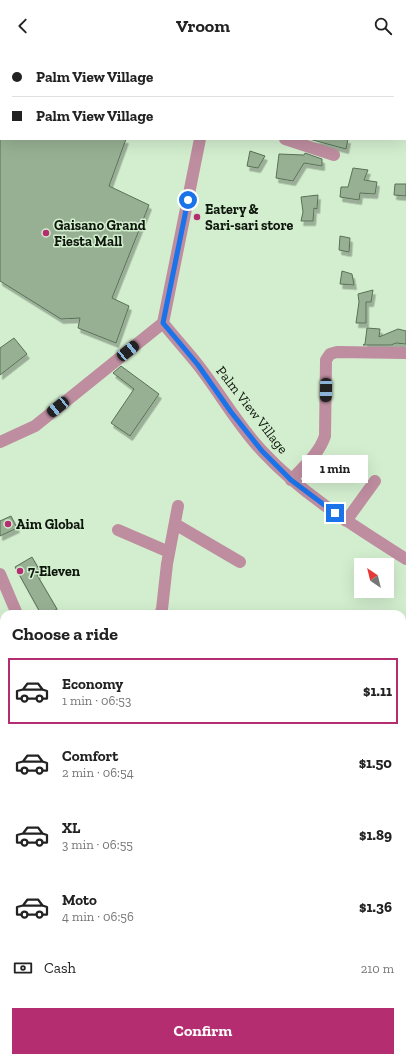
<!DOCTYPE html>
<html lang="en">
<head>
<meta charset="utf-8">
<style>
  body { margin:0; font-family:"Zilla Slab",serif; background:#f6f6f6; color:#222; height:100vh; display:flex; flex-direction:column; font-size:15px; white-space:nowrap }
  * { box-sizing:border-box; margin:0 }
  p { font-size:13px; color:#767676 }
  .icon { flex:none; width:22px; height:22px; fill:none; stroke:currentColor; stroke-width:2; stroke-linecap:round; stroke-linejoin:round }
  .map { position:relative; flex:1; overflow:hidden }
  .details { position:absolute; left:0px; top:558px; width:406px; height:452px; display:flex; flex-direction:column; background:#fff; border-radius:12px 12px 0 0; box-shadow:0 4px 16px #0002 }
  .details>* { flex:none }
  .guide { position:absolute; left:0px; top:0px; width:406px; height:88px; box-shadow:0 4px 16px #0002; display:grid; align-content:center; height:88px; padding:0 12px; background:#fff }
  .needle { width:26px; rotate:325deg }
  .controls { position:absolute; left:354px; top:506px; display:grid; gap:8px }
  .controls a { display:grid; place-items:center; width:40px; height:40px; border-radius:0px; background:#fff; box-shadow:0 4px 16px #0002; font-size:20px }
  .end { position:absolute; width:18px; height:18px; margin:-9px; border:5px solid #1a73e8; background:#fff; box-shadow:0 0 0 2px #fff }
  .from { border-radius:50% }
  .bubble { position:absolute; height:28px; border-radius:0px; background:#fff; box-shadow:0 4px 16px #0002; font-size:13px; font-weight:700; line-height:28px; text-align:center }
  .car { position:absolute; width:12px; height:24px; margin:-12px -6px; border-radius:5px; box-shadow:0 0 3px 1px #0007; background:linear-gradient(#222 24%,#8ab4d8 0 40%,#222 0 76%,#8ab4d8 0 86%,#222 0) }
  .guide b { display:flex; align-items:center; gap:14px; height:38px; font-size:15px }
  .guide b+b { border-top:1px solid #e0e0e0 }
  .guide i { width:10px; height:10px; background:#222 }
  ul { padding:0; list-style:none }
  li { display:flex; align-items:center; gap:12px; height:66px; margin:0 8px 6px; padding:0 4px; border:2px solid transparent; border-radius:0px }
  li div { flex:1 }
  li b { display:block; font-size:15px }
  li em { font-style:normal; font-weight:700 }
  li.active { border-color:#b42d70 }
  li>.icon { width:36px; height:36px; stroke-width:1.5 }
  h2 { padding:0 12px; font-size:18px; line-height:48px }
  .pay { display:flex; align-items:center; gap:10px; height:44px; padding:0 12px; font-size:15px }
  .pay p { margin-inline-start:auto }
  .button { display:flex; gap:8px; margin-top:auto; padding:8px 12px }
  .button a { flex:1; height:46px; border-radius:0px; background:#b42d70; color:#fff; font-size:16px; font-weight:700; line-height:46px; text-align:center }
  header { display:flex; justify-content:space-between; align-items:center; height:52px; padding:0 12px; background:#fff; font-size:18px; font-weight:700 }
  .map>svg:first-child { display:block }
  .building { fill:#97b093; stroke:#597056; filter:url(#shadow) }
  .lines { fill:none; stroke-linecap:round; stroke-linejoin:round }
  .minor { stroke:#be8d9f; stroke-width:12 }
  .major { stroke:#954165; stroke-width:12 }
  .route { stroke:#1a73e8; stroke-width:5 }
  .poi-dot { fill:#b42d70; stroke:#d3eecf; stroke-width:1.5 }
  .labels { text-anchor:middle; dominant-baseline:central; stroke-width:3; stroke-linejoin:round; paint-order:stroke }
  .poi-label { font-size:14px; font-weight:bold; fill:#0d160b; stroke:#d3eecf; text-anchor:start }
  .street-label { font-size:14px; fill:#0d160b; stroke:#d3eecf }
</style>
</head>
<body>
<header><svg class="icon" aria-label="back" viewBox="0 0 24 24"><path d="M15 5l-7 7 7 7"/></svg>Vroom<svg class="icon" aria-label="search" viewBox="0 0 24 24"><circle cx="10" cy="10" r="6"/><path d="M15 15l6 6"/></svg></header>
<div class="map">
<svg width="406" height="1010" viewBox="0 0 406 1010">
  <defs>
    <filter id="shadow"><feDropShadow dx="2.5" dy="4.5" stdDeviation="0" flood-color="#0004"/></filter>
  </defs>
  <rect width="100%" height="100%" fill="#d3eecf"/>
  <path class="building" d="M0,87H126L109,134L149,153L112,246L129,254L116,291L78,276L80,266L61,267L0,229Z
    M309,87H348L346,97Z
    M250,99L265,104L258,116L247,114Z
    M305,101L322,107V114L304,111L293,129L276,126L279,102L304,103Z
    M353,116L368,118L364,128L377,130L375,142L360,141L359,148L340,145L341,135H348Z
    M395,132H406V144L394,143Z
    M318,143L317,157L314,156L313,169H301L303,160L301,145Z
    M340,184L350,186L349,200L339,198Z
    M342,219L352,222L354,233L340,232Z
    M373,238L371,250H366V271H356L359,250L358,242Z
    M367,276L380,277L379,285L398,277L406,279V292L396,291L391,293H363L365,292Z
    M14,286L27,302L0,323V296Z
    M121,314L159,342L130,384L111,371L134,337L113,321Z
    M11,464L17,476L0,484V469Z
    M32,505L40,519L37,523L57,557L48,562H41L15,515Z"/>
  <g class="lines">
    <path class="minor" d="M285,87L334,103
      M163,271C174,285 187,299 198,313C220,341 238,374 263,400C304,444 356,475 406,507
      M0,390L35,374L163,271L200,87
      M291,428C304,414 319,402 325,384L326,308L330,302L337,300L406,301
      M346,469L375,429
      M175,472L240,510
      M118,478L169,500
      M0,522L17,562
      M160,562L162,557L167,512L178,454
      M0,974L4,968
      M205,1006L206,1010
      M117,1010L118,1008L123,1006"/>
    <path class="major" d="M402,727H406
      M0,754H4"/>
  </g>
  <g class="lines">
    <path class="route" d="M188,148L163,271L198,313L231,360L262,399L291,428L335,461"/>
  </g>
  <g class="poi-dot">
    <circle cx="197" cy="165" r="4"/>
    <circle cx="46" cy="181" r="4"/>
    <circle cx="8" cy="472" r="4"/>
    <circle cx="20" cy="519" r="4"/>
  </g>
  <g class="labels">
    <g class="poi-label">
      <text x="205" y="157">Eatery &amp;<tspan x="205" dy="16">Sari-sari store</tspan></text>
      <text x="54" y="173">Gaisano Grand<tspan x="54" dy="16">Fiesta Mall</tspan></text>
      <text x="16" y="472">Aim Global</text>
      <text x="28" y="519">7-Eleven</text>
    </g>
    <g class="street-label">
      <text transform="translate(252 358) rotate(52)">Palm View Village</text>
    </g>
  </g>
</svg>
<div class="controls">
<a><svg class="needle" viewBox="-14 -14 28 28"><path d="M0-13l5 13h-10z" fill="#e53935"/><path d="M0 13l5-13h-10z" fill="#767676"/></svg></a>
</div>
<i class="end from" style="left:188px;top:148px"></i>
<i class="end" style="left:335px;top:461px"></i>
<div class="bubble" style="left:302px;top:403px;width:66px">1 min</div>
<i class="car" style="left:128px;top:299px;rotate:51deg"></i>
<i class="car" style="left:326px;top:338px;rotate:181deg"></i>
<i class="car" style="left:58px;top:355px;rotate:231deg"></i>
<div class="guide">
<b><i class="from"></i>Palm View Village</b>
<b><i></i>Palm View Village</b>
</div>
<section class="details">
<h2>Choose a ride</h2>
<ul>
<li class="active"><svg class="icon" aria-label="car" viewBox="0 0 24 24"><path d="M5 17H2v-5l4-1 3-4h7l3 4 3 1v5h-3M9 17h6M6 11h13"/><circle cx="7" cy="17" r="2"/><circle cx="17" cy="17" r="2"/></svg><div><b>Economy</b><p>1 min · 06:53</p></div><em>$1.11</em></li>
<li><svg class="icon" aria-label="car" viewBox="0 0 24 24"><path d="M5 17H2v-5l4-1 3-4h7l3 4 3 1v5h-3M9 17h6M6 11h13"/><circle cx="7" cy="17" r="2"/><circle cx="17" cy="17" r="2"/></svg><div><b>Comfort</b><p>2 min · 06:54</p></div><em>$1.50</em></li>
<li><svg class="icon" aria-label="car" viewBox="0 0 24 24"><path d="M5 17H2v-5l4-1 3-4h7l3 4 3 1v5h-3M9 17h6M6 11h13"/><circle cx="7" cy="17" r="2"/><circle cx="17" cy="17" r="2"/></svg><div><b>XL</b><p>3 min · 06:55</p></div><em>$1.89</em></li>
<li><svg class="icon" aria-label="car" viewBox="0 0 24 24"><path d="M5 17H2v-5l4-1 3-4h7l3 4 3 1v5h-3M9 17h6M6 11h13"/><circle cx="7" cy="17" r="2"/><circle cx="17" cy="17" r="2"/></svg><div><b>Moto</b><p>4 min · 06:56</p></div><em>$1.36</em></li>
</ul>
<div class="pay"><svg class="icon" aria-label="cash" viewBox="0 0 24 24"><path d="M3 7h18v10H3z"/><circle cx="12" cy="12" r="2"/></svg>Cash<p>210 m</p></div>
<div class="button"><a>Confirm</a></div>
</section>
</div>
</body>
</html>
